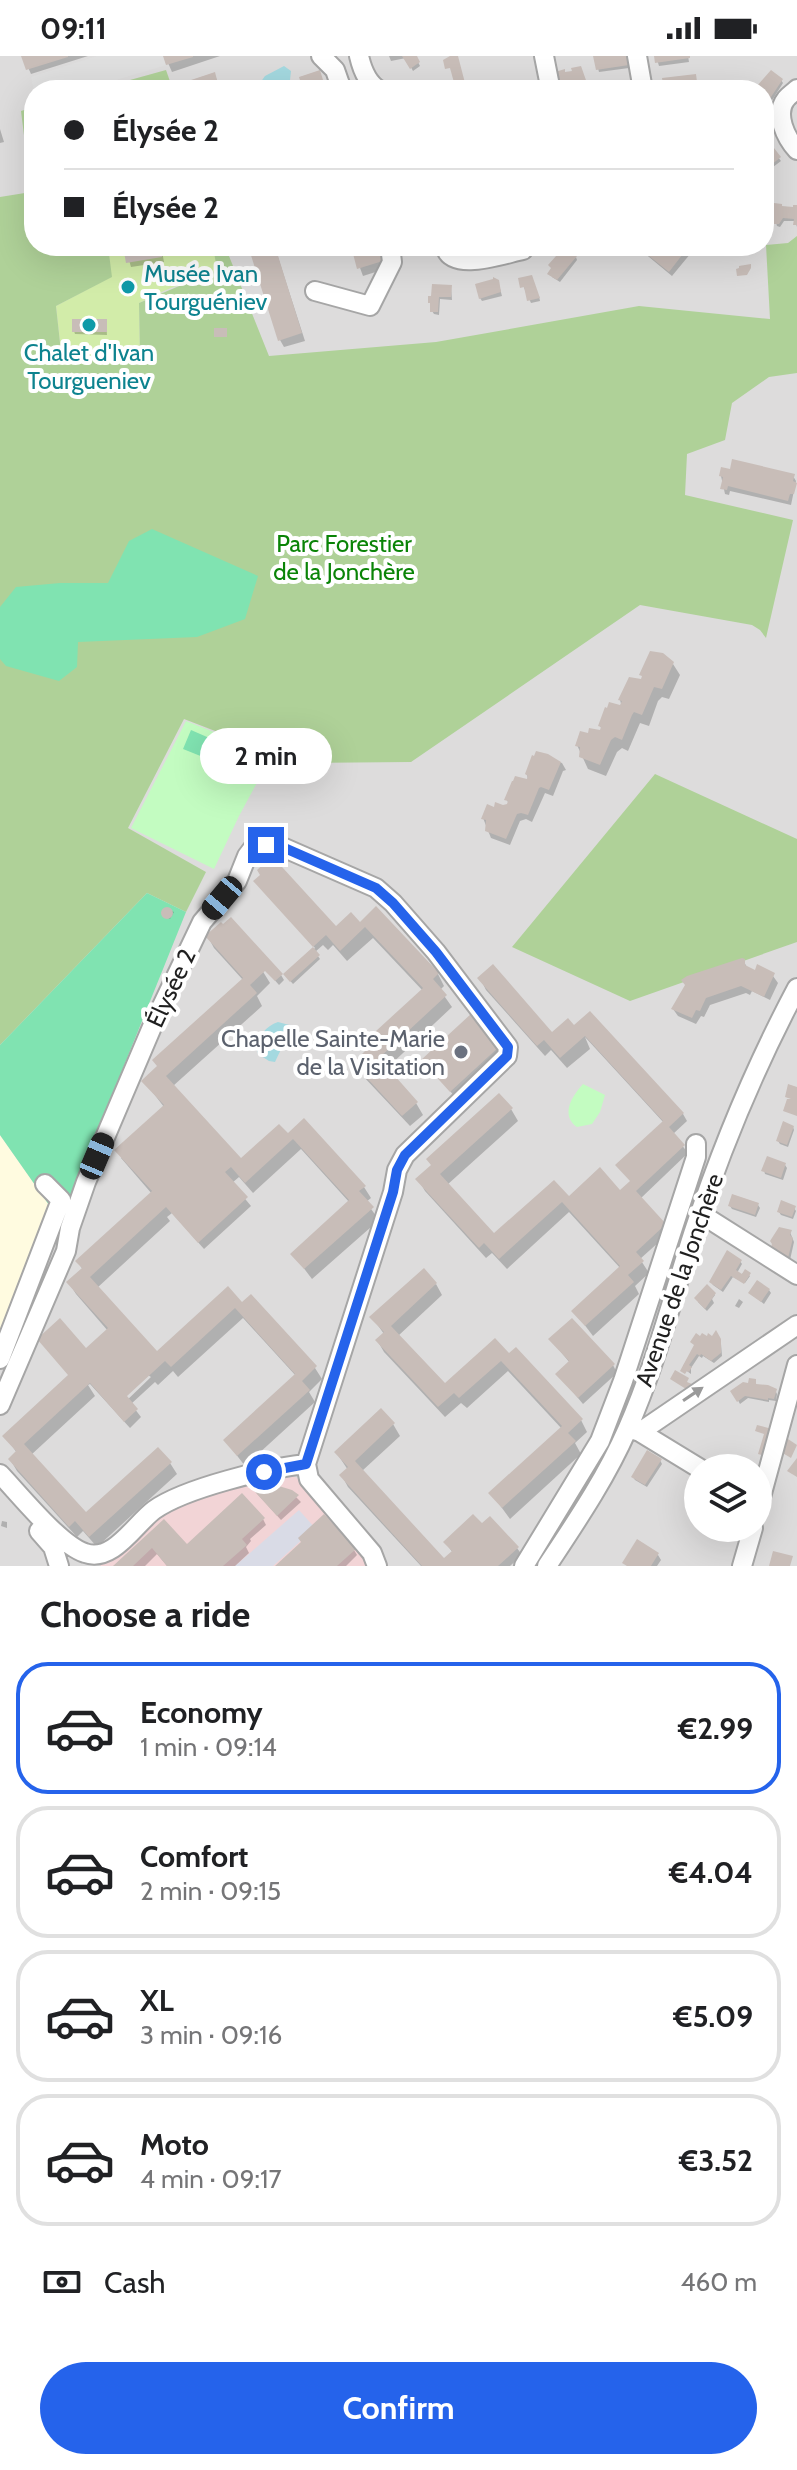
<!DOCTYPE html>
<html lang="en">
<head>
<meta charset="utf-8">
<style>
  body { margin:0; font-family:Cabin,sans-serif; background:#f6f6f6; color:#202124; height:100vh; display:flex; flex-direction:column; font-size:30px; white-space:nowrap }
  * { box-sizing:border-box; margin:0 }
  p { font-size:26px; color:#757577 }
  .icon { flex:none; width:44px; height:44px; fill:none; stroke:currentColor; stroke-width:2; stroke-linecap:round; stroke-linejoin:round }
  .map { position:relative; height:1510px; overflow:hidden }
  .panel { display:flex; flex-direction:column; background:#fff; flex:1 }
  .panel>* { flex:none }
  .guide { position:absolute; left:24px; top:24px; width:750px; height:176px; border-radius:32px; box-shadow:0 8px 32px #0002; display:grid; align-content:center; height:176px; padding:0 40px; background:#fff }
  .tools { position:absolute; left:684px; top:1398px; display:grid; gap:16px }
  .tools a { display:grid; place-items:center; width:88px; height:88px; border-radius:50%; background:#fff; box-shadow:0 8px 32px #0002; font-size:40px }
  .end { position:absolute; width:36px; height:36px; margin:-18px; border:10px solid #2563eb; background:#fff; box-shadow:0 0 0 4px #fff }
  .from { border-radius:50% }
  .bubble { position:absolute; height:56px; border-radius:28px; background:#fff; box-shadow:0 8px 32px #0002; font-size:26px; font-weight:700; line-height:56px; text-align:center }
  .car { position:absolute; width:24px; height:48px; margin:-24px -12px; border-radius:10px; box-shadow:0 0 6px 2px #0007; background:linear-gradient(#222 24%,#8ab4d8 0 40%,#222 0 76%,#8ab4d8 0 86%,#222 0) }
  .guide b { display:flex; align-items:center; gap:28px; height:76px; font-size:30px }
  .guide b+b { border-top:2px solid #e0e0e0 }
  .guide i { width:20px; height:20px; background:#202124 }
  ul { padding:0; list-style:none }
  li { display:flex; align-items:center; gap:24px; height:132px; margin:0 16px 12px; padding:0 24px; border:4px solid #e0e0e0; border-radius:32px }
  li div { flex:1 }
  li b { display:block; font-size:30px }
  li em { font-style:normal; font-weight:700 }
  li.current { border-color:#2563eb }
  li>.icon { width:72px; height:72px; stroke-width:1.5 }
  h2 { padding:0 40px; font-size:36px; line-height:96px }
  .pay { display:flex; align-items:center; gap:20px; height:88px; padding:0 40px; font-size:30px }
  .pay p { margin-inline-start:auto }
  .cta { display:flex; gap:16px; margin-top:auto; padding:16px 40px }
  .cta a { flex:1; height:92px; border-radius:48px; background:#2563eb; color:#fff; font-size:32px; font-weight:700; line-height:92px; text-align:center }
  .status { display:flex; justify-content:space-between; align-items:center; height:56px; padding:0 40px; background:#fff; direction:ltr }
  .status svg { height:22px; fill:currentColor }
  .map>svg:first-child { display:block }
  .residential { fill:#dddcdc; fill-rule:evenodd }
  .commercial { fill:#f2d4d6 }
  .education { fill:#fffbe0 }
  .grass { fill:#d2eca9 }
  .forest { fill:#afd198 }
  .park { fill:#c3fcc1 }
  .pitch { fill:#80e3b1 }
  .parking { fill:#dfdfdf }
  .plaza { fill:#d9dbe6 }
  .water { fill:#a4d9e0 }
  .shadow { fill:#0003; fill-rule:evenodd }
  .building { fill:#c8bdb8 }
  .lines { fill:none; stroke-linecap:round; stroke-linejoin:round }
  .minor-casing { stroke:#a6a6a6; stroke-width:22 }
  .minor { stroke:#fff; stroke-width:18 }
  .oneway { fill:#9a9a9a }
  .route { stroke:#2563eb; stroke-width:10 }
  .culture-dot { fill:#0f9aa8; stroke:#fff; stroke-width:3 }
  .worship-dot { fill:#6b7280; stroke:#fff; stroke-width:3 }
  .labels { text-anchor:middle; dominant-baseline:central; stroke-width:8; stroke-linejoin:round; paint-order:stroke }
  .culture-label { font-size:24px; fill:#0d838f; stroke:#fff; text-anchor:start }
  .park-label { font-size:24px; fill:#0a8407; stroke:#fff }
  .street-label { font-size:24px; fill:#1f1f1f; stroke:#fff }
  .worship-label { font-size:24px; fill:#5b616d; stroke:#fff; text-anchor:end }
</style>
</head>
<body>
<div class="status"><b>09:11</b><svg viewBox="0 0 49 12"><path d="M0 12V9h3v3zM5 12V6h3v6zM10 12V3h3v9zM15 12V0h3v12zM26 1h20v11H26zM47 4h2v5h-2z"/></svg></div>
<div class="map">
<svg width="797" height="1510" viewBox="0 0 797 1510">
  <rect width="100%" height="100%" fill="#f0ebe5"/>
  <path class="residential" d="M0,0H797V1510H0ZM34,34H764V190H34ZM698,1412H758V1472H698Z"/>
  <path class="commercial" d="M282,1415L297,1422L360,1491L369,1510H100L158,1455Z"/>
  <path class="education" d="M0,1079L61,1166L0,1313Z"/>
  <path class="grass" d="M108,190H213L218,214L166,234L139,247L140,300L62,305L56,250L111,221Z"/>
  <path class="forest" d="M166,14L173,34H94Z
    M34,51V190H108L112,221L56,250L62,305L140,300L139,247L217,214L213,190H225L269,300L436,286L639,250L770,263L766,189L788,187L797,180V317L769,321L732,347L725,384L687,398L685,439L793,464L766,582L760,574L752,569L640,549L411,706L298,707L184,663L128,772L206,816L186,856L147,837L0,989V141L31,136L21,55Z
    M655,718L797,783V886L630,945L512,891Z"/>
  <path class="park" d="M186,665L272,699L239,760L214,813L131,772Z
    M583,1028L605,1039L600,1056L592,1068L577,1071C560,1059 572,1040 583,1028Z"/>
  <path class="pitch" d="M152,473L258,520L245,563L197,581L78,586L77,611L59,625L6,610L0,603V551L16,531L60,527H108L129,485Z
    M191,674L230,691L223,709L183,693Z
    M147,837L186,856L61,1166L0,1079V989Z"/>
  <path class="parking" d="M97,0H163L166,9L83,34H34L31,21Z"/>
  <path class="plaza" d="M299,1454L315,1472L273,1510H235Z"/>
  <path class="water" d="M284,10L291,15L290,24L267,34H255L265,20Z
    M278,966L293,970L298,979L283,989L275,1006L269,1005L258,998C255,983 264,971 278,966Z"/>
  <path class="shadow" d="M23,0H88L31,18Z
    M165,0H220L172,16Z
    M389,0H415L420,10L413,15L406,2L391,5Z
    M595,0H627L629,12L599,16Z
    M656,0H688L689,6L659,10Z
    M216,22L218,27L198,34H176Z
    M781,24L783,27L771,46L764,34L759,31Z
    M0,73L4,86L0,87Z
    M766,86L781,105L769,114L764,106V88Z
    M797,153V171L795,165H784L780,171L777,170L775,163L770,160Z
    M125,190H161L164,206L131,211Z
    M265,190H274L276,195L305,285L284,291L280,284Z
    M352,190H379L388,212L363,220Z
    M633,190H685L691,197L672,220L643,196L639,199Z
    M576,201L577,204L560,226L552,221Z
    M520,223L539,240L540,245L531,247Z
    M498,225L502,240L482,245L480,242Z
    M451,231L452,244L440,243L439,259L434,258L432,255L433,242Z
    M106,265L107,279L75,278L74,275Z
    M721,420H793L796,425L791,449L730,435L729,439L725,438Z
    M673,608L680,619L669,643L662,641L658,645L649,670L640,667L628,695L622,692L617,696L606,720L588,713L577,689L604,677L600,670L622,651L620,644L643,625Z
    M537,697L562,707L566,714L563,715L553,740L545,737L532,766L526,763L520,765L510,789L491,782L483,762L495,754L510,749L506,743L528,725L527,718Z
    M259,830L335,873L360,868L376,853L438,918L444,930L440,934L452,951L386,1013L416,1047L423,1059L410,1070L362,1019L356,1007L423,935L373,882L347,905L333,889L328,894L323,889L315,896L320,903L293,928L285,919L315,892Z
    M166,852L174,856L170,863L163,859Z
    M208,881L281,919L284,924L279,929L264,912L262,914L270,927L257,940L262,950L173,1030L241,1105L287,1080L304,1065L364,1131L371,1142L366,1146L379,1164L312,1223L293,1198L350,1147L301,1093L253,1137L239,1121L232,1127L251,1150L204,1193L172,1157L167,1161L170,1165L97,1232L157,1298L227,1233L242,1249L251,1241L315,1312L322,1323L309,1336L315,1346L245,1410L225,1384L296,1320L243,1262L178,1321L173,1315L158,1329L155,1326L131,1348L141,1361L130,1372L90,1328L88,1329L95,1340L31,1399L86,1459L170,1407L177,1418L97,1491L83,1475L77,1481L17,1415L10,1403L17,1397L5,1380L70,1320L39,1284L86,1295L108,1275L76,1238L69,1227L83,1214L78,1206L152,1138L121,1102L164,1051L144,1025L243,924L214,892ZM148,1319L151,1321L122,1349L119,1346Z
    M743,904L748,913L773,920L778,927L770,944L752,935L750,939L746,937L710,949L704,961L701,960L696,968L678,960L673,953Z
    M480,922L552,978L575,972L590,958L683,1058L687,1065L673,1078L688,1097L640,1143L669,1177L640,1203L649,1217L635,1230L639,1238L593,1280L574,1255L621,1213L569,1156L507,1213L492,1197L486,1202L425,1135L418,1123L511,1053L518,1065L447,1129L494,1180L569,1142L620,1136L631,1126L664,1067L585,981L590,993L567,1012L551,994L545,1000L486,934Z
    M500,990L504,998L456,1042L423,1004Z
    M793,1071L794,1074L788,1091L780,1088L778,1085Z
    M785,1109L787,1112L783,1124L765,1118L764,1114Z
    M758,1149L760,1152L756,1161L732,1153L730,1150Z
    M794,1152L796,1155L793,1163L781,1159L779,1156Z
    M790,1176L794,1186L790,1204L773,1191Z
    M740,1205L742,1208L737,1217L740,1219L745,1216L750,1220L745,1227L733,1221L723,1236L713,1229L711,1226Z
    M436,1228L442,1239L398,1280L445,1330L495,1285L581,1364L587,1376L575,1387L581,1398L510,1463L491,1437L562,1373L508,1315L467,1352L461,1347L445,1361L384,1296L377,1284L384,1278L372,1261Z
    M707,1231L715,1239L712,1243L714,1247L707,1255L698,1246Z
    M769,1234L771,1237L764,1248L750,1237Z
    M739,1243L743,1246L739,1252L735,1250Z
    M716,1278L721,1288L722,1300L714,1307L703,1300L702,1302L699,1300L691,1312V1318L684,1313L683,1310L696,1290L712,1283Z
    M551,1284L613,1309L617,1317L583,1348L558,1318L570,1307Z
    M755,1325L757,1330L775,1334L777,1338L776,1345L769,1344V1346L748,1342L740,1348L733,1335Z
    M393,1368L400,1380L362,1415L444,1505L453,1497L445,1486L517,1492L522,1499L510,1510H421L348,1431L342,1420L348,1414L336,1396Z
    M660,1404L662,1408L647,1431L635,1424L633,1421Z
    M252,1432L291,1436L301,1446L281,1464Z
    M263,1463L266,1469L250,1483L251,1485L246,1491L249,1497L235,1510H167L157,1498L145,1510H116L164,1466L187,1490Z
    M2,1465L7,1466V1472L1,1470Z
    M303,1487L354,1494L357,1499L346,1510H278Z
    M658,1499L661,1504L657,1510H627Z"/>
  <path class="building" d="M21,0H68V1L26,14Z
    M163,0H193V1L166,9Z
    M402,0H417L420,6L410,13Z
    M450,0H458L465,27L455,30L450,12L445,13L443,4Z
    M593,0H627L629,9L596,14Z
    M654,0H690V2L655,7Z
    M581,10L587,27L585,28L586,34H562L555,16L565,13V16L572,15L571,12Z
    M320,14L326,34H303L299,21Z
    M771,14L783,23L769,44L764,40V34L756,31Z
    M215,16L217,24L188,34H174L173,30Z
    M696,18L698,34H664L662,22Z
    M767,83L781,101L766,113L764,85Z
    M774,147L782,148V150L793,151V149H797V169H793L794,163L783,162L779,168H773V161H768L769,150H774Z
    M123,190H160L162,201L126,207Z
    M259,190H275L302,277L278,285L249,193Z
    M351,190H379L386,204L357,213Z
    M565,190L577,200L557,224L547,218L551,212L548,209Z
    M631,190H689L669,216L639,192L634,196Z
    M751,208V212L747,219L737,220L736,213L739,212V210Z
    M532,219L540,242L527,245L524,231L520,232L518,222Z
    M493,221L499,224L501,236L479,243L475,228L493,223Z
    M432,228L452,229L451,241H439L438,256H430V247H428V240H431Z
    M72,263H107V276H72Z
    M214,272H227V281H214Z
    M732,403L795,418L793,425L797,427L794,438H790L788,445L728,430L727,434L720,433L723,421L719,420L721,411L730,413Z
    M650,595L663,597L674,606L662,633L654,631L642,659L634,656L632,659L622,684L615,681L611,684L600,709L579,701L580,691L575,690L580,675L588,677L589,672L600,674L601,671L598,670L605,651L607,652L609,646L620,649L622,645L618,644L629,621L641,623L642,620L639,619Z
    M536,695L548,698L561,706L549,734L541,731L539,732L528,759L521,757L517,758L506,783L485,775L486,764L481,763L487,748L494,751L495,746L503,749L507,748L508,745L504,744L512,725H513L515,720L527,723L528,720L525,718L532,699L534,700Z
    M272,800L336,870L351,856L360,866L376,850L439,917L433,923L447,939L379,1002L418,1046L402,1060L353,1007L369,991L364,986L423,932L365,871L340,895L326,879L313,891L320,899L290,926L283,918L275,925L265,915L250,929L257,937L166,1020L241,1102L279,1068L288,1077L304,1062L366,1130L359,1135L374,1151L304,1213L290,1198L349,1144L293,1083L245,1127L231,1111L225,1116L248,1141L198,1187L166,1151L90,1221L157,1295L228,1230L242,1246L251,1238L317,1310L302,1325L310,1334L237,1400L223,1384L295,1318L235,1252L171,1311L165,1305L127,1340L138,1353L124,1366L90,1327L24,1388L86,1456L158,1391L172,1406L89,1481L75,1465L69,1471L8,1403L16,1395L2,1380L68,1319L37,1283L60,1262L86,1292L108,1272L66,1226L82,1212L75,1205L152,1135L114,1094L164,1049L141,1025L157,1010L152,1004L243,922L205,880L221,866L223,868L231,861L283,918L313,891L253,825L260,819L257,814Z
    M161 857a6 6 0 1 1 12 0a6 6 0 1 1-12 0Z
    M742,902L745,903V909L755,914L757,908L775,917L764,941L741,930L706,942L700,955L696,954L692,962L671,953L685,929L681,924L687,920Z
    M493,908L552,976L568,962L574,969L590,955L684,1057L669,1071L685,1089L636,1135L666,1168L636,1196L644,1205L628,1219L634,1226L585,1270L571,1255L620,1210L562,1146L499,1203L484,1187L479,1192L415,1123L431,1109L426,1103L499,1037L513,1052L440,1118L494,1177L554,1124L569,1140L600,1111L620,1134L630,1125L615,1109L663,1065L585,980L560,1002L544,984L537,990L477,922Z
    M472,957L501,989L450,1036L421,1004Z
    M788,1028L797,1031V1060L783,1055L787,1043H791L785,1041Z
    M783,1065L794,1070L787,1089L776,1085Z
    M767,1100L786,1107L781,1122L761,1115Z
    M732,1138L759,1147L755,1159L728,1150Z
    M781,1144L796,1150L792,1161L777,1156Z
    M779,1171L792,1174L790,1179L793,1182L788,1202L771,1191L772,1188L770,1185Z
    M727,1194L742,1204L736,1214L742,1218L745,1213L751,1217L744,1228L731,1220L721,1234L709,1226Z
    M424,1212L437,1227L391,1270L445,1327L495,1282L509,1297L516,1291L583,1363L568,1377L576,1385L502,1452L488,1437L562,1370L501,1305L459,1342L454,1337L438,1351L375,1284L384,1276L369,1261Z
    M757,1224L770,1233L761,1246L748,1237Z
    M707,1228L716,1237L705,1253L694,1242Z
    M572,1262L615,1308L578,1342L555,1318L569,1305L548,1283Z
    M716,1274L721,1283V1297L711,1305L701,1298L700,1300L697,1298L689,1309L692,1311L689,1316L687,1315L685,1318L680,1315L694,1289L690,1286L696,1277L700,1280L702,1277L707,1280L708,1277L712,1280Z
    M675,1314L689,1322L687,1326L692,1328L686,1333L670,1323Z
    M749,1322L756,1323V1328L768,1329L777,1333L774,1343L768,1342V1344L745,1340L737,1346L730,1335L743,1326L748,1327Z
    M381,1352L395,1367L355,1405L444,1502L452,1495L443,1486L473,1458L482,1467L490,1460L519,1491L498,1510H422L339,1419L348,1411L334,1396Z
    M757,1369L772,1373L765,1400L758,1398L764,1378L755,1375Z
    M785,1381L797,1389L791,1402L781,1396Z
    M647,1394L662,1403L645,1429L631,1421Z
    M797,1402V1421L787,1415Z
    M698,1417V1436L695,1441L686,1436Z
    M259,1424L292,1434L299,1439L277,1460L247,1427Z
    M242,1437L265,1462L242,1483L247,1489L223,1510H167L152,1492L133,1510H113L164,1463L187,1488Z
    M324,1458L356,1493L337,1510H275L301,1486L298,1482Z
    M637,1483L659,1497L651,1510H627L622,1507Z
    M773,1495L793,1500L790,1510H769Z"/>
  <g class="lines">
    <defs>
      <path id="minor" d="M321,0L335,14L342,34
        M359,0C362,13 367,27 379,34
        M544,0L550,30
        M637,0L643,34
        M797,33C793,37 789,39 786,43C774,58 786,82 797,94
        M445,190C451,217 503,198 523,194
        M315,235L370,250L392,206L390,190
        M701,1158L797,1219
        M0,1303L61,1144L45,1128
        M0,1349L66,1195L70,1172L86,1126L152,971L202,866L237,825L247,800L253,792L266,789L280,790L376,832L393,847L436,896L508,991L507,1000L405,1099L397,1114L393,1136L306,1408L309,1423L372,1497L377,1510
        M628,1372L640,1376L797,1269
        M640,1376L699,1412
        M0,1418C20,1439 60,1489 85,1497C113,1507 135,1468 154,1454C185,1432 268,1412 306,1408
        M758,1452L797,1309
        M39,1475L53,1491L59,1510
        M524,1510L600,1385L623,1325L696,1101V1088
        M547,1510C576,1466 606,1422 627,1374C655,1311 672,1243 693,1178C721,1093 755,1011 797,932
        M742,1510L753,1472"/>
    </defs>
    <use href="#minor" class="minor-casing"/>
    <use href="#minor" class="minor"/>
  </g>
  <defs><path id="oneway-solid" d="M-6-.8H1V-3.2L6.5 0L1 3.2V.8H-6Z" transform="scale(2)"/></defs>
  <use class="oneway" href="#oneway-solid" transform="translate(693 1338) rotate(-34)"/>
  <g class="lines">
    <path class="route" d="M264,1416L306,1408L393,1136L397,1114L405,1099L507,1000L508,991L436,896L393,847L376,832L280,790L266,789"/>
  </g>
  <g class="culture-dot">
    <circle cx="128" cy="231" r="8"/>
    <circle cx="89" cy="269" r="8"/>
  </g>
  <circle class="worship-dot" cx="461" cy="996" r="8"/>
  <g class="labels">
    <g class="culture-label">
      <text x="144" y="217">Musée Ivan<tspan x="144" dy="28">Tourguéniev</tspan></text>
      <text x="89" y="296" text-anchor="middle">Chalet d'Ivan<tspan x="89" dy="28">Tourgueniev</tspan></text>
    </g>
    <g class="park-label">
      <text x="344" y="487">Parc Forestier<tspan x="344" dy="28">de la Jonchère</tspan></text>
    </g>
    <g class="street-label">
      <text transform="translate(171 932) rotate(-65)">Élysée 2</text>
      <text transform="translate(679 1224) rotate(-71)">Avenue de la Jonchère</text>
    </g>
    <g class="worship-label">
      <text x="445" y="982">Chapelle Sainte-Marie<tspan x="445" dy="28">de la Visitation</tspan></text>
    </g>
  </g>
</svg>
<div class="tools">
<a><svg class="icon" aria-label="layers" viewBox="0 0 24 24"><path d="M12 4l9 5-9 5-9-5zM3 14l9 5 9-5"/></svg></a>
</div>
<i class="end from" style="left:264px;top:1416px"></i>
<i class="end" style="left:266px;top:789px"></i>
<div class="bubble" style="left:200px;top:672px;width:132px">2 min</div>
<i class="car" style="left:222px;top:842px;rotate:220deg"></i>
<i class="car" style="left:97px;top:1100px;rotate:23deg"></i>
<div class="guide">
<b><i class="from"></i>Élysée 2</b>
<b><i></i>Élysée 2</b>
</div>
</div>
<section class="panel">
<h2>Choose a ride</h2>
<ul>
<li class="current"><svg class="icon" aria-label="car" viewBox="0 0 24 24"><path d="M5 17H2v-5l4-1 3-4h7l3 4 3 1v5h-3M9 17h6M6 11h13"/><circle cx="7" cy="17" r="2"/><circle cx="17" cy="17" r="2"/></svg><div><b>Economy</b><p>1 min · 09:14</p></div><em>€2.99</em></li>
<li><svg class="icon" aria-label="car" viewBox="0 0 24 24"><path d="M5 17H2v-5l4-1 3-4h7l3 4 3 1v5h-3M9 17h6M6 11h13"/><circle cx="7" cy="17" r="2"/><circle cx="17" cy="17" r="2"/></svg><div><b>Comfort</b><p>2 min · 09:15</p></div><em>€4.04</em></li>
<li><svg class="icon" aria-label="car" viewBox="0 0 24 24"><path d="M5 17H2v-5l4-1 3-4h7l3 4 3 1v5h-3M9 17h6M6 11h13"/><circle cx="7" cy="17" r="2"/><circle cx="17" cy="17" r="2"/></svg><div><b>XL</b><p>3 min · 09:16</p></div><em>€5.09</em></li>
<li><svg class="icon" aria-label="car" viewBox="0 0 24 24"><path d="M5 17H2v-5l4-1 3-4h7l3 4 3 1v5h-3M9 17h6M6 11h13"/><circle cx="7" cy="17" r="2"/><circle cx="17" cy="17" r="2"/></svg><div><b>Moto</b><p>4 min · 09:17</p></div><em>€3.52</em></li>
</ul>
<div class="pay"><svg class="icon" aria-label="cash" viewBox="0 0 24 24"><path d="M3 7h18v10H3z"/><circle cx="12" cy="12" r="2"/></svg>Cash<p>460 m</p></div>
<div class="cta"><a>Confirm</a></div>
</section>
</body>
</html>
